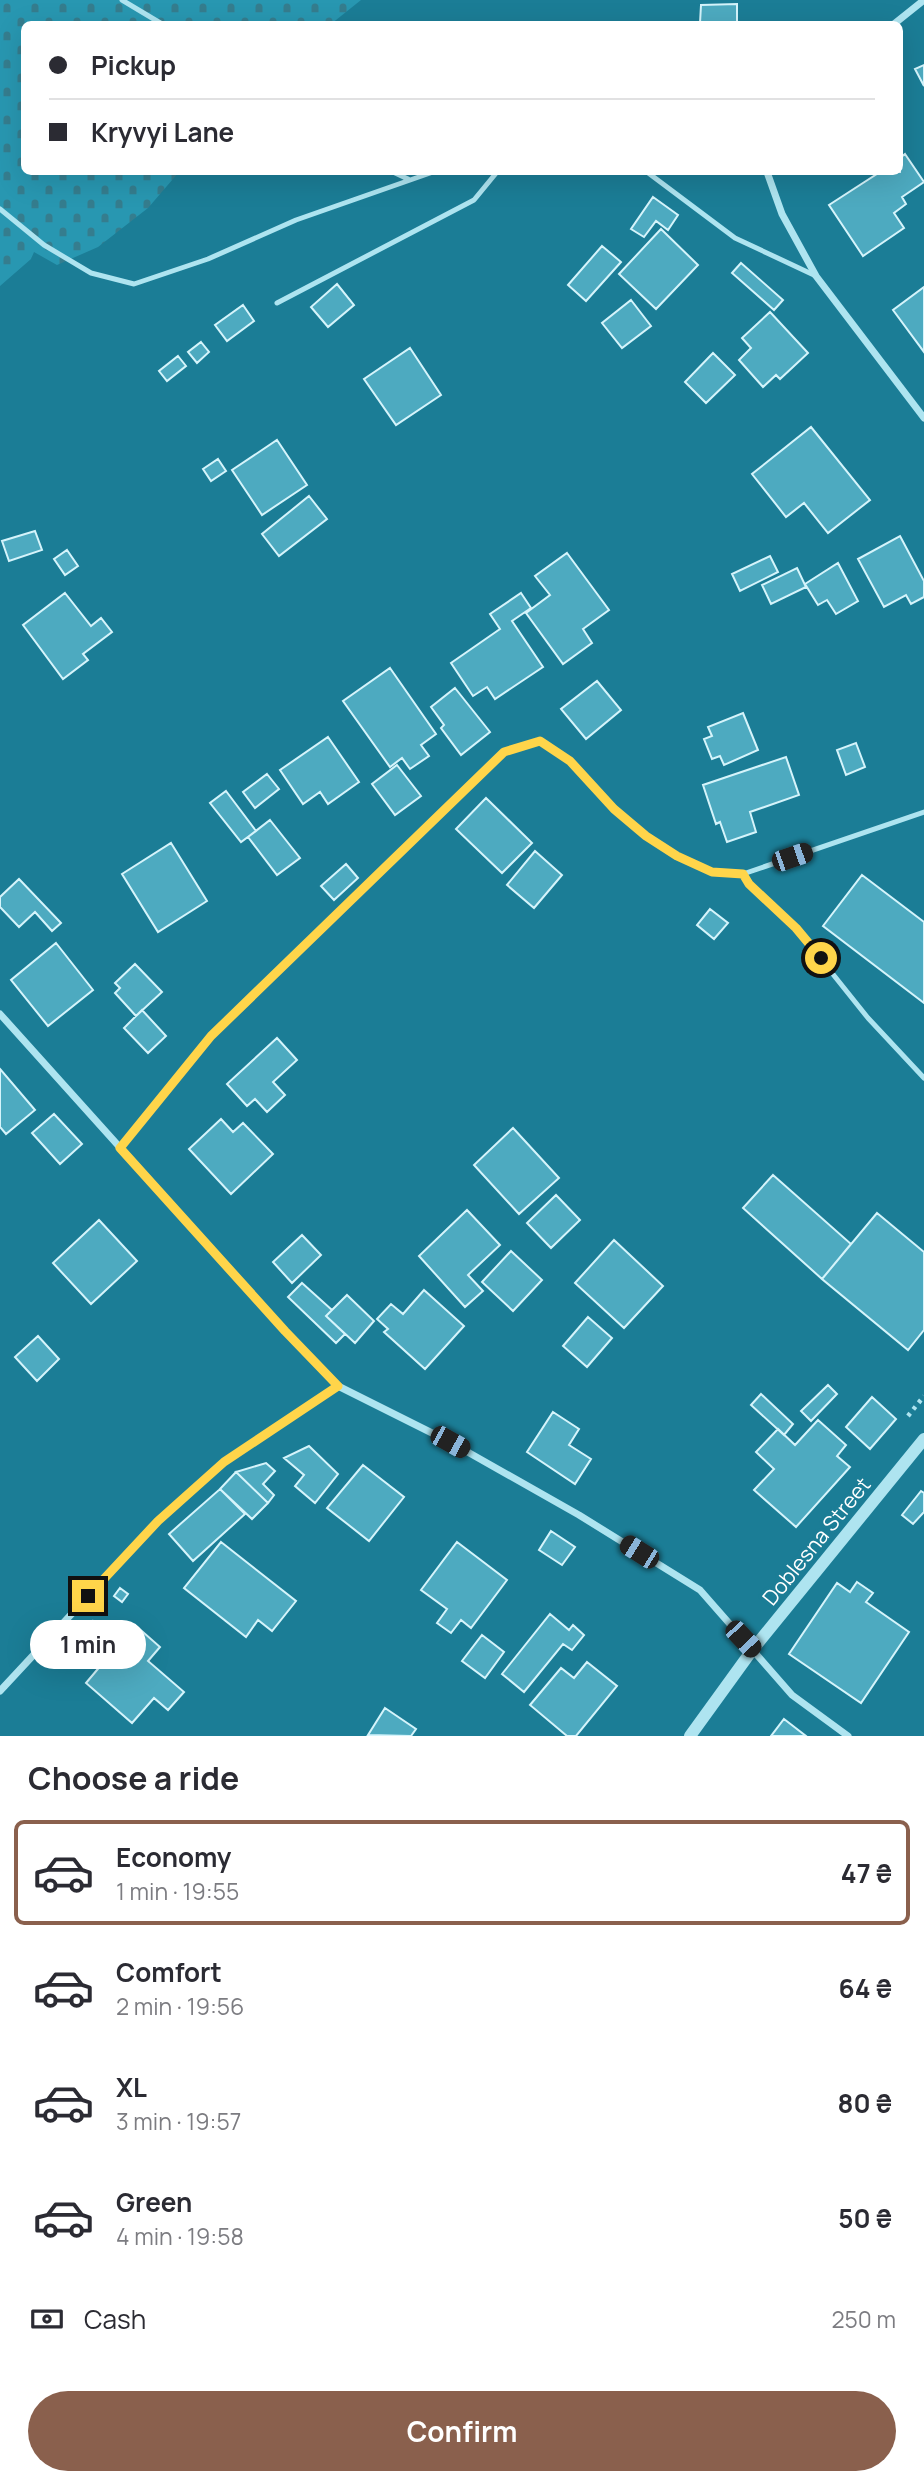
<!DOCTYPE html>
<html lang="en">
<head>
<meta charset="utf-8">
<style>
  body { margin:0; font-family:Manrope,sans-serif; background:#f2f2f3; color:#2b2b33; height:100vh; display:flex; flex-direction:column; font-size:26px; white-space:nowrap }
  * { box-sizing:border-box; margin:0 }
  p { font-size:23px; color:#7c7c81 }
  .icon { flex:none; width:38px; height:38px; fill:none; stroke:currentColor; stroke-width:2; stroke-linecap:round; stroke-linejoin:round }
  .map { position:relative; height:1736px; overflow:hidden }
  .sheet { display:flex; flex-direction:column; background:#fff; flex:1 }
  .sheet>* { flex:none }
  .top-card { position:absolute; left:21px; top:21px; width:882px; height:154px; border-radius:10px; box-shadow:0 7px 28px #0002; display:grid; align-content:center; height:154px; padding:0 28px; background:#fff }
  .end { position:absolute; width:32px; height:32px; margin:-16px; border:9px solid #ffd54a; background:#111; box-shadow:0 0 0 4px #111 }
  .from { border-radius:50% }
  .bubble { position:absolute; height:49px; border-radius:24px; background:#fff; box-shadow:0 7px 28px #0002; font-size:23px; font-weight:700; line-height:49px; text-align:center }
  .car { position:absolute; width:21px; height:42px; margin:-21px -10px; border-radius:9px; box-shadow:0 0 5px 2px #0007; background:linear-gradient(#222 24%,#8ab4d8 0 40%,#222 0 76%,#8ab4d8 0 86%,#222 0) }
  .top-card b { display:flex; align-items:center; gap:24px; height:66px; font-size:26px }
  .top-card b+b { border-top:2px solid #e1e1e2 }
  .top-card i { width:18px; height:18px; background:#2b2b33 }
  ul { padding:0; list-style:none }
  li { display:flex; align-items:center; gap:21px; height:105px; margin:0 14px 10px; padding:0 14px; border:4px solid transparent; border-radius:10px }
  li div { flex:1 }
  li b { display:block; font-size:26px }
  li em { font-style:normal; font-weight:700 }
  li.current { border-color:#8a604d }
  li>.icon { width:63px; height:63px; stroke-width:1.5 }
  h2 { padding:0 28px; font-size:32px; line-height:84px }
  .pay { display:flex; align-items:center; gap:18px; height:77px; padding:0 28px; font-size:26px }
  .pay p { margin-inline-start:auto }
  .button { display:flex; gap:14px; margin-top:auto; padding:14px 28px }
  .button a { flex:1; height:80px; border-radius:42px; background:#8a604d; color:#fff; font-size:28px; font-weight:700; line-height:80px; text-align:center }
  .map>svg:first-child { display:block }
  .cemetery { fill:url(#cemetery-stones) }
  .building { fill:#4daac0; stroke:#d5f4fb; stroke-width:2 }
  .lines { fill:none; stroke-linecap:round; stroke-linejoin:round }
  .path { stroke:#aee4f0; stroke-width:4.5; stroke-dasharray:3.5 5; stroke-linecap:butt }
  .service { stroke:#aee4f0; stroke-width:5 }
  .minor { stroke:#aee4f0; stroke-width:7 }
  .tertiary { stroke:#aee4f0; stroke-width:12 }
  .route { stroke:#ffd54a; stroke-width:9 }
  .labels { text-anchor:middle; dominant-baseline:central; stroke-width:7; stroke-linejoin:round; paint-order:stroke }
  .street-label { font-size:21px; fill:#fff; stroke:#1b7d96 }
</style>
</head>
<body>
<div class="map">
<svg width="924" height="1736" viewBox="0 0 924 1736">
  <defs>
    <pattern id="cemetery-stones" width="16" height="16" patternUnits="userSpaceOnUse" patternTransform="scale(1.75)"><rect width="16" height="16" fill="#2897b1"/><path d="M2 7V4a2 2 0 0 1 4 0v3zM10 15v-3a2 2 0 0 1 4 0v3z" fill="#357d8e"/></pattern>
  </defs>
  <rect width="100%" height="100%" fill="#1b7d96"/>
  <path class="cemetery" d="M0,0H361L331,24H24V172H179L148,208L98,247L57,265L34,252L31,259L0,286Z"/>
  <path class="building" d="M737,4V24L700,23L701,5Z
    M924,65V86L915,69Z
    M905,154L924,182L902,197L906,204L894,213L904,228L863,256L829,205L880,172H900V158Z
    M653,197L678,215L668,230L656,221L644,237L631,229Z
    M661,229L698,265L656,309L619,274Z
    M602,246L621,262L586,301L568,285Z
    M741,263L783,300L774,310L732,273Z
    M337,284L354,305L328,327L311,307Z
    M924,287V352L893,310Z
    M631,300L651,326L622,348L602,323Z
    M243,305L254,321L227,341L215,325Z
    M770,312L808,353L780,379L776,375L763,387L739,360L751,348L742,338Z
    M201,342L209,352L197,363L188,352Z
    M410,348L441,395L396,425L364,379Z
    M713,353L735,375L706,403L685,382Z
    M178,356L186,366L167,381L159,371Z
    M811,427L870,500L828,533L804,503L786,517L752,474Z
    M277,440L307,485L262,515L232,470Z
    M218,459L226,471L211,481L203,469Z
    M309,496L327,519L279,556L262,534Z
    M35,531L42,550L9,561L2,541Z
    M900,536L924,581V597L911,604L906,595L884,607L858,559Z
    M67,550L78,566L65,575L54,559Z
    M567,553L609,610L583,629L592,643L563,664L526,613L550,595L535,576Z
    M770,556L778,572L740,591L732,574Z
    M838,563L858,601L836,614L827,600L818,605L805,584Z
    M797,568L806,587L771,604L762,585Z
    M65,593L91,626L101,618L112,632L83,654L88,660L63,679L23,625Z
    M521,593L531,608L512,621L543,667L495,699L487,687L473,696L451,663L500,629L490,614Z
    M390,668L436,734L421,745L429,756L410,769L402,758L390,767L343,701Z
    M597,681L621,710L586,739L561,709Z
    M455,688L490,732L461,755L441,728L444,725L431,707Z
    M743,713L758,750L724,765L720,756L712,759L704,739L712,736L708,727Z
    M328,737L359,782L328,804L320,792L303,804L280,770Z
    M856,743L865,767L846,775L837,750Z
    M786,757L799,795L750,812L756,832L727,842L720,822L716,824L703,785Z
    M397,765L421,796L395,815L372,784Z
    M267,774L279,789L255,808L243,792Z
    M226,791L256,831L241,842L210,803Z
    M486,798L532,843L502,873L456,829Z
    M270,820L300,858L277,875L248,837Z
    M171,843L207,901L158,932L122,874Z
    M535,851L562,875L534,908L507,885Z
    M346,864L358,878L334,900L321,886Z
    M862,875L924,922V1003L823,926Z
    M19,879L61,923L52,931L35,912L19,927L0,907V897Z
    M710,909L728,923L714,939L697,925Z
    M56,943L93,990L48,1026L11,980Z
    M135,964L162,992L136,1016L115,993L120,988L115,983Z
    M142,1010L166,1036L148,1053L124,1028Z
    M277,1038L297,1060L273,1082L285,1095L267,1112L255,1099L247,1106L227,1084Z
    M0,1069L35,1110L6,1134L0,1127Z
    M54,1114L82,1144L60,1164L32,1133Z
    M221,1119L233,1132L243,1123L273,1154L231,1194L189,1149Z
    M513,1128L559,1178L519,1214L474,1165Z
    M773,1175L851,1244L822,1279L743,1208Z
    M556,1195L580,1220L551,1248L527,1223Z
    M467,1210L500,1245L468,1275L483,1291L465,1307L419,1256Z
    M877,1213L924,1252V1330L908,1350L822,1279Z
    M99,1220L137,1261L91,1304L53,1263Z
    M302,1235L321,1255L292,1283L273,1262Z
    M614,1240L663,1286L624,1328L575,1283Z
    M511,1251L542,1280L513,1311L482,1282Z
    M302,1283L332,1310L326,1316L345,1334L336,1343L288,1297Z
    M424,1290L464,1326L425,1369L384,1332L388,1329L377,1319L391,1304L403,1314Z
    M347,1295L374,1321L355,1343L326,1316Z
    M588,1317L612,1338L587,1367L563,1346Z
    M38,1336L59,1359L37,1381L15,1357Z
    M828,1385L837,1394L811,1421L801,1411Z
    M761,1394L793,1424L784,1435L751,1405Z
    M872,1397L896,1419L870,1449L846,1427Z
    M553,1412L579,1429L569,1445L591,1459L575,1484L527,1452Z
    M818,1420L846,1445L837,1456L850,1467L796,1527L754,1490L774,1469L756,1452L778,1429L795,1445Z
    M309,1446L338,1474L315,1503L295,1486L304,1475L284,1458Z
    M266,1463L275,1471L263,1484L274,1495L268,1503L236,1472Z
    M363,1465L404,1497L369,1541L327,1508Z
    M236,1472L268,1503L252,1519L220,1489Z
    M220,1489L245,1514L193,1561L169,1534Z
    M921,1491L924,1493V1512L913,1524L902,1515Z
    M551,1531L575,1547L562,1565L539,1550Z
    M221,1542L296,1601L272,1631L258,1620L246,1637L184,1588Z
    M457,1542L507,1580L471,1628L461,1620L451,1633L437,1623L447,1609L421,1590Z
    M857,1582L873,1593L866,1602L909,1632L861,1703L789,1654L837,1583L850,1592Z
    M120,1588L128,1594L122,1602L114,1596Z
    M550,1614L569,1630L573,1625L584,1635L572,1650L563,1644L524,1692L502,1674Z
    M93,1621L104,1630L87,1651L76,1642Z
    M135,1625L160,1647L148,1661L184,1692L168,1710L154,1698L132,1723L86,1683Z
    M482,1635L504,1652L485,1678L462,1661Z
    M587,1662L617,1686L576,1736H567L530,1705L561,1668L574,1678Z
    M385,1708L416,1729L411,1736L368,1735Z
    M784,1719L806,1736H771Z"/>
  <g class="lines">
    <path class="path" d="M908,1416L924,1396"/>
    <path class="service" d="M122,0L162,24
      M393,172L408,179
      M647,172L735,238L816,276
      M0,209L44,245L91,273L134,284L208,259L296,220L433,172
      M277,303L474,200L497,172
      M743,874L749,884L796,928L868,1018L924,1078
      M120,1148L211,1036L504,753L540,741L570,761L614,809L646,836L677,856L712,871L743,874L924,812"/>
    <path class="minor" d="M894,24L924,0
      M767,172L782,214L816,276L924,418
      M0,1014L285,1331L338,1386L450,1442L579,1515L700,1590L792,1695L848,1736
      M0,1691L158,1521L224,1462L338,1386"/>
    <path class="tertiary" d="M690,1736L753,1649L924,1439"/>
  </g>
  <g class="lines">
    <path class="route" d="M88,1596L158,1521L224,1462L338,1386L285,1331L120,1148L211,1036L504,752L540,741L570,761L614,809L646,836L677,856L712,872L743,874L749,884L796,928L821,958"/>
  </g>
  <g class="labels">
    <g class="street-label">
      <text transform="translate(816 1541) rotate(-51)">Doblesna Street</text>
    </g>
  </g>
</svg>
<i class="end from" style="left:821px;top:958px"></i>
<i class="end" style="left:88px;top:1596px"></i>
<div class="bubble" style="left:30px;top:1620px;width:116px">1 min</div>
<i class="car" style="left:792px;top:857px;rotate:71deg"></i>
<i class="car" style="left:450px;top:1442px;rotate:119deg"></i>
<i class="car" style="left:639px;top:1552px;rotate:302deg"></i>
<i class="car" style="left:743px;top:1639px;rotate:137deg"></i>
<div class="top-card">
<b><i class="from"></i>Pickup</b>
<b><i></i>Kryvyi Lane</b>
</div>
</div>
<section class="sheet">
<h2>Choose a ride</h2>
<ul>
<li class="current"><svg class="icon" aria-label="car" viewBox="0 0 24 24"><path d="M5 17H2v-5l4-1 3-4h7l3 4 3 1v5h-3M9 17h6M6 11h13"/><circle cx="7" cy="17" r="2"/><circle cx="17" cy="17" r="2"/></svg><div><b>Economy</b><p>1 min · 19:55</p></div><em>47 ₴</em></li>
<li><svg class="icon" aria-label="car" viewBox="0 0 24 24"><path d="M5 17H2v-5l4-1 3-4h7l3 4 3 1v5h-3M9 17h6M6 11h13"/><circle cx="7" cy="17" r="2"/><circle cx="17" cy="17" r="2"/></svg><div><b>Comfort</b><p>2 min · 19:56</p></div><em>64 ₴</em></li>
<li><svg class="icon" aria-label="car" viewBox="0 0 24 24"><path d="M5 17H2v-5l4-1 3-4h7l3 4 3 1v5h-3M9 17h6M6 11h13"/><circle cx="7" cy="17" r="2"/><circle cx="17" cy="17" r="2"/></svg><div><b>XL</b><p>3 min · 19:57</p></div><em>80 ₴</em></li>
<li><svg class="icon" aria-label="car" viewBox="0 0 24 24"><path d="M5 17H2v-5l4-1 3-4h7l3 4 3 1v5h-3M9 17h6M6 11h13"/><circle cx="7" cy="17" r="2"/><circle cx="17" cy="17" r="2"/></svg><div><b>Green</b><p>4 min · 19:58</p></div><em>50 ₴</em></li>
</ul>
<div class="pay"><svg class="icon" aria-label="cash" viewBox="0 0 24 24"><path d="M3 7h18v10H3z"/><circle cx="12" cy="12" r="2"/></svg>Cash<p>250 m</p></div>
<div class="button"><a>Confirm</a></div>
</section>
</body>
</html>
